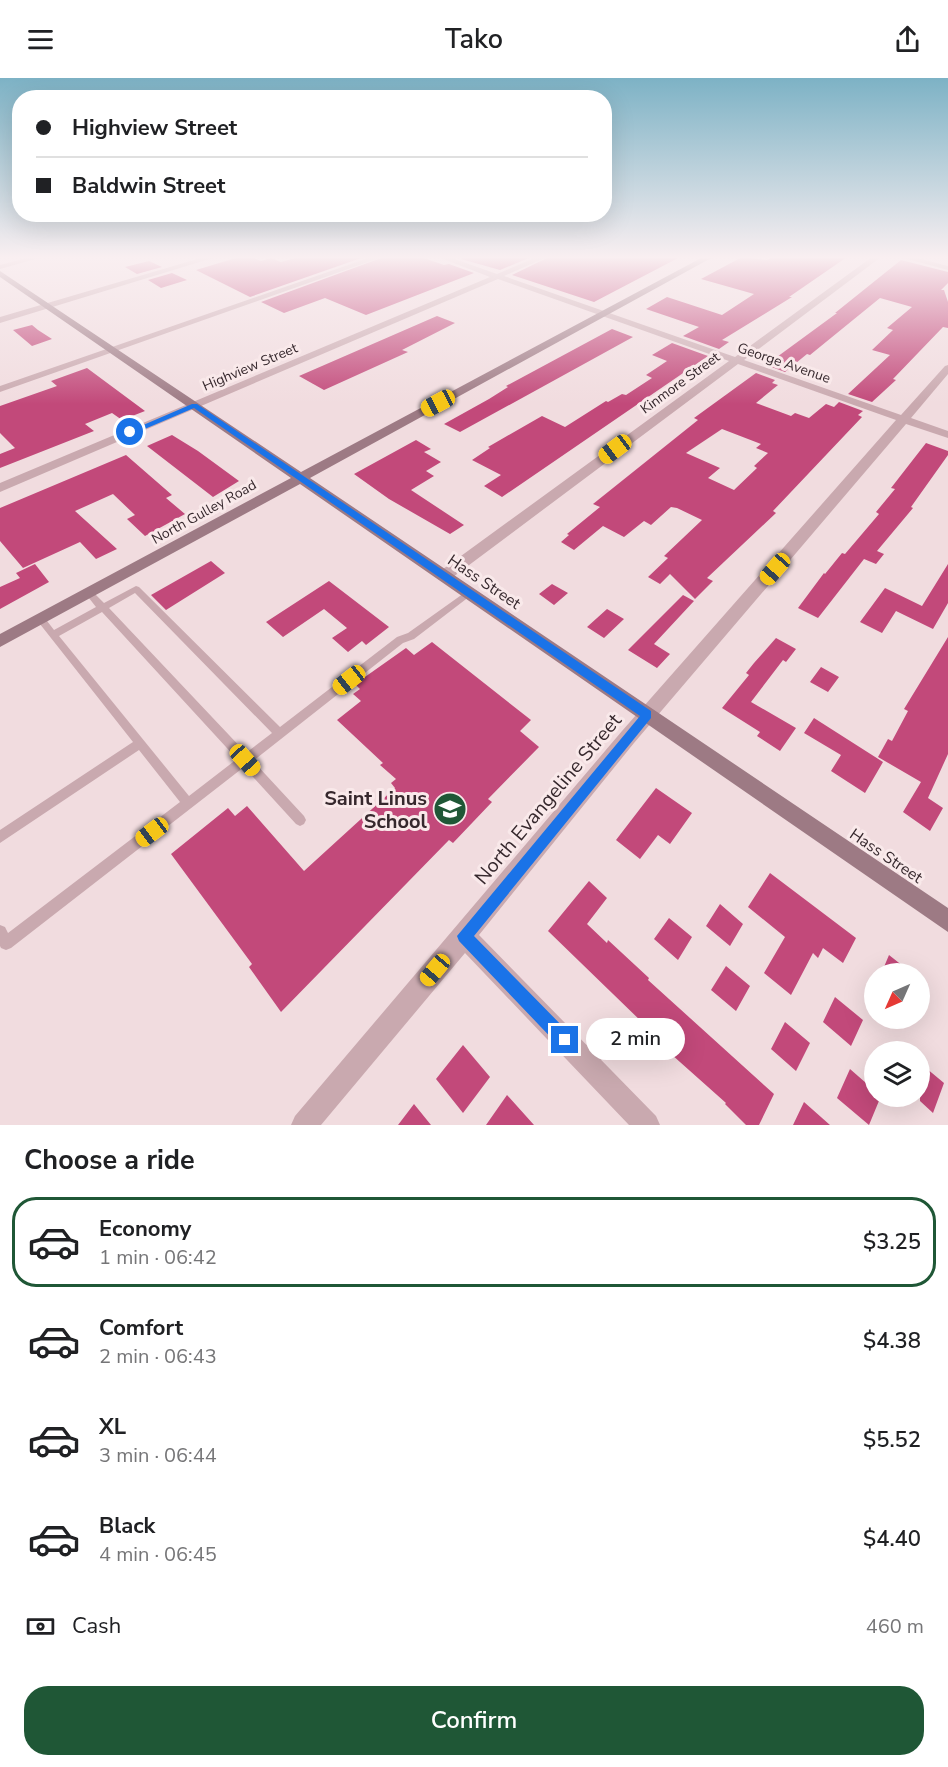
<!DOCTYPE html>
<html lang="en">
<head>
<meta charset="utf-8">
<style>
  body { margin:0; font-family:"Nunito Sans",sans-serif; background:#f6f6f6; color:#202124; height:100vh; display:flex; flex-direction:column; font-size:22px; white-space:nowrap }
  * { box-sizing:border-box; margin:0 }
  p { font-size:20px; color:#757577 }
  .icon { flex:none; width:33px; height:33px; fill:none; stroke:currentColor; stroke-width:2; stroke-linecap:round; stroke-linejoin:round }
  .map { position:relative; height:1047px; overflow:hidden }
  .details { display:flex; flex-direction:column; background:#fff; flex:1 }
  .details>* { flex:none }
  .guide { position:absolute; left:12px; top:12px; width:600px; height:132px; border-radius:24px; box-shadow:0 6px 24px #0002; display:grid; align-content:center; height:132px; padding:0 24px; background:#fff }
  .needle { width:39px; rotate:225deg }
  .buttons { position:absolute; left:864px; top:885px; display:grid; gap:12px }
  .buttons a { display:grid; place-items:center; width:66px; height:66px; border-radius:50%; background:#fff; box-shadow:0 6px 24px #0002; font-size:30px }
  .end { position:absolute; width:27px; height:27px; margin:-14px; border:8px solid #1a73e8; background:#fff; box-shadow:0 0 0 3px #fff }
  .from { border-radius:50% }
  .bubble { position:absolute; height:42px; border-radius:21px; background:#fff; box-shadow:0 6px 24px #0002; font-size:20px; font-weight:600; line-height:42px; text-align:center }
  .car { position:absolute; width:18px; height:36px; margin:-18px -9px; border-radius:8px; box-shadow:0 0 4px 2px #0007; background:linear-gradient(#f5c518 24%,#345 0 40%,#f5c518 0 76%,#345 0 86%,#f5c518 0) }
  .guide b { display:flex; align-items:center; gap:21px; height:57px; font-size:22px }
  .guide b+b { border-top:2px solid #e0e0e0 }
  .guide i { width:15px; height:15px; background:#202124 }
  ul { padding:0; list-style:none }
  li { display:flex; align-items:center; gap:18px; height:90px; margin:0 12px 9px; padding:0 12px; border:3px solid transparent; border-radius:24px }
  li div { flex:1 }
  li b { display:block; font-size:22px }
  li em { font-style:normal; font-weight:600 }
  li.active { border-color:#1f5736 }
  li>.icon { width:54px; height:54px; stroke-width:1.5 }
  h2 { padding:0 24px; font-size:27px; line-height:72px }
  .pay { display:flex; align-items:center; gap:15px; height:66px; padding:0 24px; font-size:22px }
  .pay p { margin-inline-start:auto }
  .primary-button { display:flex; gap:12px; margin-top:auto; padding:12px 24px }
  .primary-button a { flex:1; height:69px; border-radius:24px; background:#1f5736; color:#fff; font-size:24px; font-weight:600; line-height:69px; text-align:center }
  header { display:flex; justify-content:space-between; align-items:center; height:78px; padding:0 24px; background:#fff; font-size:27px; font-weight:600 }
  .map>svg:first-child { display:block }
  .building { fill:#c2497a; fill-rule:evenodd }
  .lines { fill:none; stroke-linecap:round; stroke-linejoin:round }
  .lane { fill:#c9a9af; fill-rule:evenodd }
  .street { fill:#c9a9af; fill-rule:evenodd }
  .secondary { fill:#9d7a84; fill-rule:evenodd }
  .route { fill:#1a73e8 }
  .labels { text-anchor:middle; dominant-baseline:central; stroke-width:6; stroke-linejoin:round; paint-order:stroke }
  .far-street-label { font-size:14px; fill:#36282d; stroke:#f9e9ea }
  .street-label { font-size:16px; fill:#36282d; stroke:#f9e9ea }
  .near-poi-label { font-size:20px; font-weight:bold; fill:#36282d; stroke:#f9e9ea; text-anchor:end }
  .near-street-label { font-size:20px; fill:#36282d; stroke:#f9e9ea }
</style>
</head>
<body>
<header><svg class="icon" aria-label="menu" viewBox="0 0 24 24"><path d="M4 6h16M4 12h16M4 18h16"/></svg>Tako<svg class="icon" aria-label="share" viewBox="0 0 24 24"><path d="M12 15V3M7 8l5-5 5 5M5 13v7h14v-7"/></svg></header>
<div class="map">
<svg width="948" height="1047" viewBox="0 0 948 1047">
  <rect width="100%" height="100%" fill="#f1dcdf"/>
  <path class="building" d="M239,179H252L261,183L271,180L281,184L299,179H364L250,219L196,192Z
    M384,179H421L444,187L449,186L474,195L366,237L325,220L284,235L261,224Z
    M465,179H531L500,192L461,181Z
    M549,179H680L594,224L512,197Z
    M742,179L767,182L773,179H847L789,219H792L722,262L729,264L719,271L683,258L699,249L646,231L667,219L722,237L754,216L701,201Z
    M901,182L948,194V205L941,212H944L948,224V250L943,249L893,301L896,302L872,324L848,316L890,277L872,272L893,252L887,250L912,229L880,220L810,277L807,276L785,294L766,287L837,235H835Z
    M149,183L162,189L137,196L125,189Z
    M172,195L187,202L161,210L148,202Z
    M437,238L455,245L402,272L408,274L324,312L299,298Z
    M32,247L38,252L52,261L32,268L13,252Z
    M612,251L633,259L460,354L444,346L489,321L508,309L506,308Z
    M672,265L708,278L502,419L484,408L501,397L472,382L490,370L488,369L542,338L565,349L606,323L608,324L622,316L626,317L652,300L646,297L667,283L652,277Z
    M87,290L145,333L122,342L112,335L85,346L94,353L0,390V376L15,370L0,355V328L57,308L51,303Z
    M756,295L775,302L772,305L778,307L756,325L791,338L795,335L809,340L826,326L834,329L839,324L863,333L858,337L862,339L773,433L776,435L707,500L713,503L695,521L670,496L660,506L648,499L668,480L664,478L702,442L677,430L671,429L651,447L644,443L624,459L603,448L574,472L561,464L569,457L567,456L600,429L593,426L698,342L694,340ZM722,351L761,366L756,370L768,375L754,388L757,390L734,412L708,400L720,390L686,375Z
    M172,357L198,373L239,403L213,419L147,368Z
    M416,362L431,371L424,374L441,384L426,393L434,398L411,412L464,447L450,456L389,421L354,396Z
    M926,365L948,373V377L911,429L913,430L877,473L884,476L876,486L864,481L818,540L798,530L824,495L825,496L842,475L845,476L879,436L876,434L895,411L891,410Z
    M126,377L172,417L166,420L185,436L145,458L127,441L135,437L113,416L75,433L117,471L96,481L80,464L23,490L0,463V430Z
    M211,483L225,495L166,532L151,517Z
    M35,486L49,504L0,531V509L20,500L16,495Z
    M948,486V525L933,551L896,533L882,555L860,544L885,510L922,528Z
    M329,503L389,549L366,567L362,563L348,574L332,560L347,550L324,531L283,559L266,544Z
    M552,506L568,515L554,527L539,516Z
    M683,517L694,523L654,566L670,576L657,590L628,572Z
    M607,531L624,541L604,560L587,549Z
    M948,559V676L928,720L943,730L930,753L903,734L921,704L878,679L888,661L892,663L908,633L904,631Z
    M776,560L796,571L786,584L783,582L751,624L796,650L780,673L757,658L760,654L722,630L749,597L746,595L754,585Z
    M432,564L531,642L520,653L539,669L488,721L492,724L453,765L449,762L281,934L249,889L252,886L171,776L228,730L235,738L247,728L304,793L395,710L391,705L396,701L380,687L383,685L337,642L361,623L353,616L360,611L355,606L406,570L414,577Z
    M821,589L839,599L828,614L810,604Z
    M814,640L883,684L865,715L831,693L841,677L804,655Z
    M656,710L692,735L670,766L658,757L640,781L616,762Z
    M770,795L856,860L843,885L823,870L818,880L813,875L791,917L764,895L785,859L748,829Z
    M589,803L607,820L587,846L607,865L608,862L649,900L648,902L774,1016L759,1047H746L725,1026L726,1025L662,968L645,947L548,853Z
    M720,826L743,846L730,868L706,848Z
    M669,840L692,859L678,882L654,861Z
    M889,877L913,896H881Z
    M726,888L750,908L736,933L711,912Z
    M835,919L863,942L851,968L823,944Z
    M785,944L810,965L796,993L771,971Z
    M463,967L490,999L463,1035L436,1001Z
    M920,985L944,1005L933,1035L920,1023Z
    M850,991L874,1012V1018H881L869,1047L837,1020Z
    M507,1017L534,1047H486Z
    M804,1024L830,1047H793Z
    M414,1026L431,1047H398Z"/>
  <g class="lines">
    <path class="lane" d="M136,508L139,509L280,649L397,559L408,555L467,513H473L474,515L414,561L403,565L253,683L304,738L306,742L304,746L300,748L296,746L244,689L11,870L6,872L1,870L0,868V847L5,849L8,855L180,724L139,672L0,765V752L133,664L36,541L38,539H44L54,552L96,529L85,515L86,513H92L104,525ZM135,515L272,655L246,675L109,530ZM102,534L237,681L189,718L59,558Z"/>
    <path class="street" d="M30,179H43L0,191V187Z
      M204,179H216L0,245V239Z
      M371,179H382L0,314V308Z
      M438,179H449L497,196L537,179H547L504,198L735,279L872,179H881L744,282L901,337L945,288L948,287V296L911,340L948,353V360L906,346L634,665L479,857L656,1038L660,1047H629L465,875L321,1047H291L295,1038L622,653L896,342L738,286L449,502H439L437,498L439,494L729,283L498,201L0,414V405L490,199Z
      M900,179H913L948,188V192Z"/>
    <path class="secondary" d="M703,179H713L310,400L948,830V854L300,406L0,569V556L291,400L0,199V193L301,394Z"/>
  </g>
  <linearGradient id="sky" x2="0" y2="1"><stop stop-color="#7db2c5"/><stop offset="0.55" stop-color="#f9eff1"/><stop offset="1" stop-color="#f9eff1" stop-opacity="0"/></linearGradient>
  <rect width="948" height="326" fill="url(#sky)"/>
  <path class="route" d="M192,326H197L651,633V640L474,858L570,956L573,962L570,968L565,970L559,968L459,863L457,858L640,638L194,330L133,356L127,354Z"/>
  <defs>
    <symbol id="school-disc" viewBox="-11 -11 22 22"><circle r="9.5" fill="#1f5736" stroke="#f9e9ea"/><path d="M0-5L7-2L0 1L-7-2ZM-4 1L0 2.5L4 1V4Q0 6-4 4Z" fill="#fff"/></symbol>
  </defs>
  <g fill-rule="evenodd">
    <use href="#school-disc" x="431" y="712" width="38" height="38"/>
  </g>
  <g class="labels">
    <g class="far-street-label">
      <text transform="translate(784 285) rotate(19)">George Avenue</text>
      <text transform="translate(250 289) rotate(-23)">Highview Street</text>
      <text transform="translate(680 305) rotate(-36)">Kinmore Street</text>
      <text transform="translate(204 434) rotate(-29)">North Gulley Road</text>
    </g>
    <g class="street-label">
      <text transform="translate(484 504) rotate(34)">Hass Street</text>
      <text transform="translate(886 778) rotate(34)">Hass Street</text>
    </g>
    <g class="near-poi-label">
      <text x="427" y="720">Saint Linus<tspan x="427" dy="23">School</tspan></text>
    </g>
    <g class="near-street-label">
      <text transform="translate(548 721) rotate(-50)">North Evangeline Street</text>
    </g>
  </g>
</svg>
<div class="buttons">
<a><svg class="needle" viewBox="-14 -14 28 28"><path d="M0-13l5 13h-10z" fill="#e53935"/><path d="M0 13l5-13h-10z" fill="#757577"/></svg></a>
<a><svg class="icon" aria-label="layers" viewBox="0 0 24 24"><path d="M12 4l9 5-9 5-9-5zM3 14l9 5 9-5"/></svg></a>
</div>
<i class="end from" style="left:130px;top:354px"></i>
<i class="end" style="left:565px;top:962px"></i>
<div class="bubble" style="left:586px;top:940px;width:99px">2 min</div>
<i class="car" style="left:438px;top:325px;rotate:242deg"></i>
<i class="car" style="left:615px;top:371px;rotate:233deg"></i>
<i class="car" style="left:775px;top:491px;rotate:221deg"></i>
<i class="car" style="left:349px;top:602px;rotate:232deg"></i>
<i class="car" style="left:245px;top:682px;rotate:138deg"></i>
<i class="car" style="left:152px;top:754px;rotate:233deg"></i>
<i class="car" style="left:435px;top:892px;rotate:220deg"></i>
<div class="guide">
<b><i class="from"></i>Highview Street</b>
<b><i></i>Baldwin Street</b>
</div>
</div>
<section class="details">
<h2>Choose a ride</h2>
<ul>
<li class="active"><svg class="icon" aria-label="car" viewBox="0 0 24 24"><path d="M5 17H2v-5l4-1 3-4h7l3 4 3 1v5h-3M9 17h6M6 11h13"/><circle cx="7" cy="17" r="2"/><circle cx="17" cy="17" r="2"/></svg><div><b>Economy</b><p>1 min · 06:42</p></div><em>$3.25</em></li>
<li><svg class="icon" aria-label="car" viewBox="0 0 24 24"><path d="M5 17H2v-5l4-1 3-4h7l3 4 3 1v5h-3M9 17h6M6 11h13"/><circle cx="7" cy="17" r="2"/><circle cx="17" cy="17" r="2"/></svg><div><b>Comfort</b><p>2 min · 06:43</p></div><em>$4.38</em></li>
<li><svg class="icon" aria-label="car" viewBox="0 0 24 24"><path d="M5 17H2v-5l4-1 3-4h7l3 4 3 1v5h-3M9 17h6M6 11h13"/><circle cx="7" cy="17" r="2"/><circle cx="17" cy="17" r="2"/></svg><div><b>XL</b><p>3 min · 06:44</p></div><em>$5.52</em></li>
<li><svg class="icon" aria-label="car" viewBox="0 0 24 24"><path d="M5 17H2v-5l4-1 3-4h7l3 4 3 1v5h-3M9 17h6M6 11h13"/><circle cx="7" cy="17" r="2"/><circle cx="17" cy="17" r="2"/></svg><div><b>Black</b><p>4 min · 06:45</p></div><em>$4.40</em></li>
</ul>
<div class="pay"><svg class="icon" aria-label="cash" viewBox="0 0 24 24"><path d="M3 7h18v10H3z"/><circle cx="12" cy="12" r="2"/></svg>Cash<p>460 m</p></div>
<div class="primary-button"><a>Confirm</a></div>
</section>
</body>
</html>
